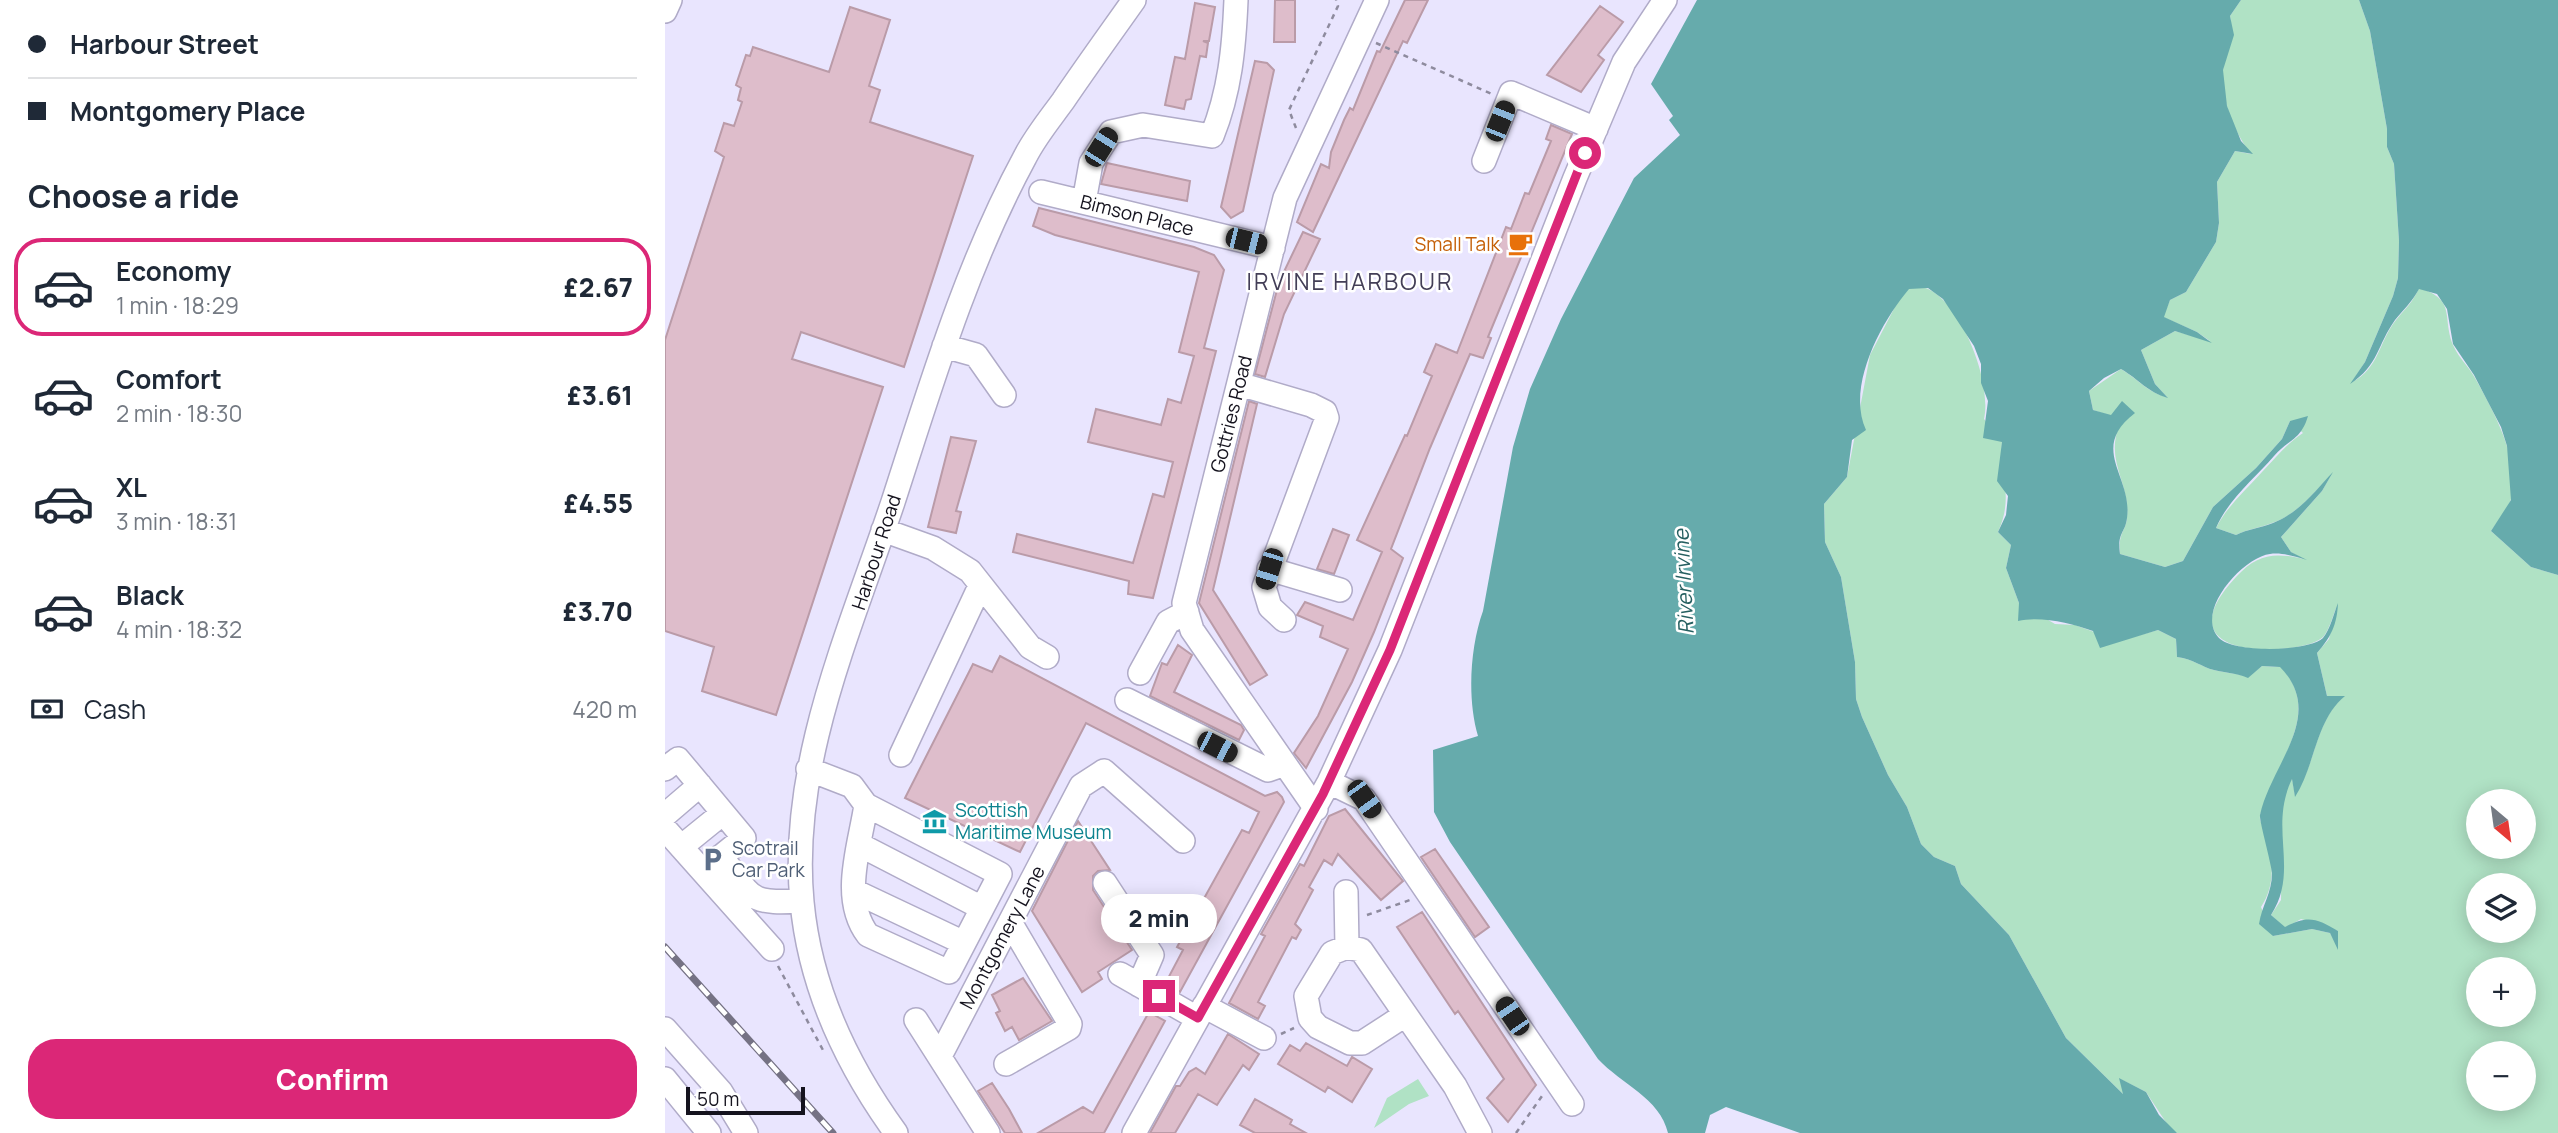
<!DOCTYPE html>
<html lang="en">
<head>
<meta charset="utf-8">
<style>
  body { margin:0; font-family:Manrope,sans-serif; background:#f6f6f7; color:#1f2937; height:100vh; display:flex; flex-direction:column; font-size:26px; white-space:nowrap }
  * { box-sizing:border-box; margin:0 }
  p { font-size:23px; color:#747a83 }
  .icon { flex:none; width:38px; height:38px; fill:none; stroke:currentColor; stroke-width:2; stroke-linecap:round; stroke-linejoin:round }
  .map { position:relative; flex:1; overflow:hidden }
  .panel { display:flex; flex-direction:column; background:#fff; width:665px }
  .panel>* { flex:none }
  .banner { display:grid; align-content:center; height:154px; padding:0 28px; background:#fff }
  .needle { width:46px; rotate:151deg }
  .fabs { position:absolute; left:1801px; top:789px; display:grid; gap:14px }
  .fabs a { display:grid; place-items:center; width:70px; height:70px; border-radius:50%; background:#fff; box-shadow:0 4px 18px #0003; font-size:35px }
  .scale { position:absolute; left:21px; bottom:18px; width:119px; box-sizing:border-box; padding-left:7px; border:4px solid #15131e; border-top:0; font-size:19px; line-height:24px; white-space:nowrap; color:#15131e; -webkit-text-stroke:5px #fff; paint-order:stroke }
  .end { position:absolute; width:32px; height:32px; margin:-16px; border:9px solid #db2777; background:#fff; box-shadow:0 0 0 4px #fff }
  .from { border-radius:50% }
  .bubble { position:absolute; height:49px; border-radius:24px; background:#fff; box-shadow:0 4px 18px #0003; font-size:23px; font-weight:800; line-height:49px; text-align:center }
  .car { position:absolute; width:21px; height:42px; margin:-21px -10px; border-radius:9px; box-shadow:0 0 5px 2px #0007; background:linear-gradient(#222 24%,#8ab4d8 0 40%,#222 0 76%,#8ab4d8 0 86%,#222 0) }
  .banner b { display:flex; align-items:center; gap:24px; height:66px; font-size:26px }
  .banner b+b { border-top:2px solid #e0e1e3 }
  .banner i { width:18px; height:18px; background:#1f2937 }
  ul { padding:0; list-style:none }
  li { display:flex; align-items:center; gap:21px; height:98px; margin:0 14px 10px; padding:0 14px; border:4px solid transparent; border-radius:28px }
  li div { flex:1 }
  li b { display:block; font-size:26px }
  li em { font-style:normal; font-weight:800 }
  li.selected { border-color:#db2777 }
  li>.icon { width:63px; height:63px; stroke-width:1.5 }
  h2 { padding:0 28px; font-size:32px; line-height:84px }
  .pay { display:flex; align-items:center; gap:18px; height:77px; padding:0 28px; font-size:26px }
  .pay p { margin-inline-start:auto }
  .primary-button { display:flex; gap:14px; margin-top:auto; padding:14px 28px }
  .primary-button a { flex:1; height:80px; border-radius:28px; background:#db2777; color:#fff; font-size:28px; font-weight:800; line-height:80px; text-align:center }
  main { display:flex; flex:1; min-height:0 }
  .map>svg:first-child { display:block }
  .green { fill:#b0e2c5; fill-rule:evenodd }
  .water { fill:#66abac }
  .building { fill:#debdcb; stroke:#ba9ba8; stroke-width:2 }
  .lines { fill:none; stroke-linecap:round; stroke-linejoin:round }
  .minor-casing { stroke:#b0abc8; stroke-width:26 }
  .path { stroke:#8e8b9e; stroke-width:2.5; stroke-dasharray:5 5; stroke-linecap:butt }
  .minor { stroke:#fff; stroke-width:23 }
  .rail-casing { stroke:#757284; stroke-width:7 }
  .rail { stroke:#fff; stroke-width:4.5; stroke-dasharray:13; stroke-linecap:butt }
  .route { stroke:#db2777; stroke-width:9 }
  .labels { text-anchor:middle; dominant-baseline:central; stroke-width:5; stroke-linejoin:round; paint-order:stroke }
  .street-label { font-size:19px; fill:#15131e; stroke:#fff }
  .food-label { font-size:19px; fill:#c56008; stroke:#fff; text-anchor:end }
  .culture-label { font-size:19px; fill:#0d838f; stroke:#fff; text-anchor:start }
  .service-label { font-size:19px; fill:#4e5e75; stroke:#fff; text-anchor:start }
  .water-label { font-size:21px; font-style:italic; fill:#255f60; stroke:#fff }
  .quarter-label { font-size:23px; letter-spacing:2px; fill:#433e57; stroke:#fff }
</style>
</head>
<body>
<main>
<section class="panel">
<div class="banner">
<b><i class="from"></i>Harbour Street</b>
<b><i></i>Montgomery Place</b>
</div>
<h2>Choose a ride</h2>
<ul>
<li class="selected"><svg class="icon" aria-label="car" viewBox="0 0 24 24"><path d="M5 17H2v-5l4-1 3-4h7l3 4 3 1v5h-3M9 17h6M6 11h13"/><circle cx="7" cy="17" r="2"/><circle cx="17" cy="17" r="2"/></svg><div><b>Economy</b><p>1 min · 18:29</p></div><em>£2.67</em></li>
<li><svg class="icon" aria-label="car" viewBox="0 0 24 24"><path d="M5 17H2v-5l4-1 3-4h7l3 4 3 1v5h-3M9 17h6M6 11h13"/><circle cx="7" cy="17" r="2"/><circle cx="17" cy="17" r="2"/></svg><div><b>Comfort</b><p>2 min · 18:30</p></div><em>£3.61</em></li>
<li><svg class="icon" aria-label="car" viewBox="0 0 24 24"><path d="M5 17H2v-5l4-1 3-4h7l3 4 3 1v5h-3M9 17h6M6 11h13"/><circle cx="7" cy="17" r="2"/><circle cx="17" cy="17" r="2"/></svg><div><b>XL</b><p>3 min · 18:31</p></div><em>£4.55</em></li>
<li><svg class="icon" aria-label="car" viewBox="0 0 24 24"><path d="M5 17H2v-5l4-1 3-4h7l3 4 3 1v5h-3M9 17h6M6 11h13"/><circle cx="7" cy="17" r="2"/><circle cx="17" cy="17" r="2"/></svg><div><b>Black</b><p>4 min · 18:32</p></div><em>£3.70</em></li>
</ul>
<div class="pay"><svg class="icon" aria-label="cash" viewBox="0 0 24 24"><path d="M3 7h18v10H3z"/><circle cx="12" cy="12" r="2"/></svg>Cash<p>420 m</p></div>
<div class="primary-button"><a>Confirm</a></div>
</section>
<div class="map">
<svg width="1893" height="1133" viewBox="0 0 1893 1133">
  <rect width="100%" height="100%" fill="#e9e5fe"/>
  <path class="green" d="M1576,0H1694L1705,31L1722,129V147L1729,164L1734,241L1733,278L1728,296L1700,362L1687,382C1714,369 1714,341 1731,320C1740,309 1748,302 1754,288C1793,300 1776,318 1789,347C1794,358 1804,367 1810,378C1829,412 1855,458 1846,499C1843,510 1832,522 1826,531L1866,567L1893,575V1133H1512L1506,1130L1481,1092L1455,1079L1459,1095L1401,1038L1344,935L1296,884L1290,866L1269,857L1256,844L1242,807L1223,775L1197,717L1191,699L1190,662L1176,577L1160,542L1159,504L1182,477L1205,355L1232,303L1244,288C1251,288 1259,286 1265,290C1299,308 1327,384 1319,419L1337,441C1335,476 1349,497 1333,532L1346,545L1341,568L1354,603L1390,624L1410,625L1454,641L1493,630L1511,639L1512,657C1529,659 1536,667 1549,670C1561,673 1571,673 1583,677L1597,666L1616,667C1656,710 1617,753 1602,799C1600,806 1594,813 1595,819C1596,825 1600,830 1601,835C1608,859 1611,885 1596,907L1608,936L1647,929L1665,933L1673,948V931L1636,919L1620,928L1606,915L1616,900L1617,800L1627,778L1630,795C1651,764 1650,721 1679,696H1662L1652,653L1664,639L1672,606C1668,615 1665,628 1659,636C1644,656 1488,666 1571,577C1592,554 1609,552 1638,559L1626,552L1616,537L1657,491L1666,475C1648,493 1632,515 1607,523C1594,528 1583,529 1571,535L1551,528C1563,505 1580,491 1597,472C1611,458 1620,445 1638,433L1625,421L1617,439L1591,468L1548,507L1518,561L1500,567L1455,554C1453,531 1461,532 1462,517C1465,482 1439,460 1455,424L1446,416L1428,410L1424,391L1456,369C1473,379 1483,393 1502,397L1490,384L1476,350L1510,331L1545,341L1532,332L1498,317L1505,300L1521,292L1551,242L1554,223L1552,182L1570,151L1586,154C1569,132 1555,98 1558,70C1560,47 1570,44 1565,16ZM1813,802H1858V847H1813ZM1813,886H1858V931H1813ZM1813,970H1858V1015H1813ZM1813,1054H1858V1099H1813Z
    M753,1079L764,1096L744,1104L709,1128L722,1098Z"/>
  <path class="water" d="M1032,0H1576L1565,16L1569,35L1558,70L1562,106L1576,141L1588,154L1570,151L1552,182L1554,223L1551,242L1521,292L1505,300L1499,317L1532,332L1547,343L1510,331L1476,350L1490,384L1503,398C1482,392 1475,380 1456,369L1439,378L1424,391L1428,410L1446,415L1457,401L1470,413C1423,449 1468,476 1462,518C1460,534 1452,532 1455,554L1500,567L1518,561L1548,507L1591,468L1617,439L1625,421L1643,416C1636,440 1624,439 1609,456C1589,479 1563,500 1551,528L1571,535C1583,529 1595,528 1608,523C1634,513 1650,491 1668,472L1657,491L1616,537L1626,552L1642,560C1631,557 1617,552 1605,554C1578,557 1529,612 1554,638C1568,653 1643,652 1658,638C1665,630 1669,613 1673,603C1672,625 1666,637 1652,653L1662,696H1680C1650,721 1651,764 1630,797L1627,779C1603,829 1635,870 1606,915L1620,927C1642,915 1652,918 1673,931V950L1665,933L1647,929L1608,936L1594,924C1597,905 1607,893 1607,873C1606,862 1594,820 1595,815C1606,764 1662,715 1615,667L1597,666L1583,678C1571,673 1561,673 1549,670C1536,667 1529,659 1512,657L1511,639L1493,630L1435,648L1428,631C1405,623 1376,616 1353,621L1354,603L1341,568L1346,545L1333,532L1341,515L1343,496L1332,481L1337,442L1318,438L1323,401L1316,383V364L1309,346L1278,299L1263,288L1244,289C1216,322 1181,387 1201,430L1187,440L1182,477L1159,504L1160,542L1176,577L1190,662L1191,699L1197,717L1223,775L1242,807L1256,844L1269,857L1290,866L1296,884L1344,935L1401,1038L1458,1094L1454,1078L1481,1092L1494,1115L1512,1133H1135L1061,1107L1045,1115L1040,1133H1003C995,1098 956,1084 933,1059L785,842L769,812L768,750L813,736C802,699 805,647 818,611L848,447L865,389L896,319L969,178L1015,135L1004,120L1008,116L986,84Z
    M1694,0H1893V575L1866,567L1826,531L1846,500L1842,446L1836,427L1809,375L1788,344L1782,309L1772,294L1754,289C1747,302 1739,309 1730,320C1712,345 1714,365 1685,384L1700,362L1728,296L1733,278L1734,241L1729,164L1722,147V129L1705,31Z"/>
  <path class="building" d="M610,0H630V42H609Z
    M740,0H763L742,43L738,41L648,232L632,222L656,164L664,168L666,152L679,120L685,108L688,110L712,51L715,52Z
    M530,3L550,7L544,41H538L543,43L541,57L535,56L526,99L521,100L519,109L500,105L510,57L520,59Z
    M935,6L958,22L933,55L939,60L916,92L882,75Z
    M185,7L225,20L204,86L215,90L205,122L308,156L239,367L136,332L127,359L218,387L111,715L37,691L49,647L0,631V340L59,157L50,151L59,123L69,126L77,102L73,100L76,88L71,85L81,55L85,56L88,47L164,72Z
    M590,61L602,63L609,70L578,211L566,218L556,207Z
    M886,125L907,134L823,337L826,338L818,358L805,354L765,448L726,549L738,558L709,632L687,682L641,768L629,753L653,716L683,649L655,637L658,626L632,615L640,602L688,620L717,552L692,540L740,435L742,436L767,376L759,372L771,344L792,353L841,227L846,229L860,193L864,194L886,141L881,139Z
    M442,163L525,181L522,201L436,184Z
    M374,208L529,247L549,255L559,270L539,348L551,351L488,598L463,594L464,581L348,552L352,534L468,563L488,494L499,497L508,462L423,442L431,409L496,425L503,399L516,403L529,356L514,352L534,272L390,235L368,226Z
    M638,232L655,239L619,314L600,377L590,374L614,282Z
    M584,401L592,404L548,590L602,675L585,685L534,603Z
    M286,437L311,441L291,511L296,512L291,533L263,527Z
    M668,529L684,535L669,574L652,569Z
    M513,645L527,655L509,692L576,725L579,730L574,740L485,696L497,663L502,665Z
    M335,656L600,796L612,792L617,797L619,802L515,992L500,984L518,950L512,947L577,830L584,833L594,812L421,723L355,852L240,798L308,664L327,672Z
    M680,809L738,881L716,900L673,854L667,865L659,860L644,887L648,890L630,924L636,930L631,939L627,937L593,1002L600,1006L593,1019L564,1003L600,936L596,934L635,864L639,866L664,816Z
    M413,821L445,870L433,871L428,876V890L467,950L433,972L437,979L417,992L367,911Z
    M770,849L824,927L810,937L756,857Z
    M757,912L871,1085L843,1122L822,1098L839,1079L793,1011L790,1014L732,927Z
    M358,978L387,1021L354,1040L347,1027L340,1031L331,1013L335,1011L327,995Z
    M484,1012L500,1021L439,1133H373L418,1107L428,1113Z
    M563,1034L594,1054L584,1070L578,1065L552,1105L533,1094L510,1133H485L511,1086H515L524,1072L531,1068L540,1074Z
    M641,1043L682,1066L687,1057L707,1069L687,1102L663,1087L660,1092L613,1064L625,1045L635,1051Z
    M327,1083L344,1109L357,1133H340L313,1091Z
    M590,1099L627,1120L625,1124L641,1133H590L575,1125Z"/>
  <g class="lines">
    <defs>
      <path id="minor" d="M0,11L5,0
        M819,161L846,93L931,129
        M376,192L608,248
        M419,202L426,163L446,132L478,125L547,136C565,91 569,48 571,0
        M279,346L311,355L339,395
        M574,384L646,405L660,412L662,418L599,587L605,607L619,620
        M218,530L268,548L305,571L365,647L382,657
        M604,569L675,590
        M475,673L503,622L522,612
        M462,700L603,770L620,764
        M236,755L315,586
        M0,769L13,759L79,838L38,871
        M143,769L187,786L201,805L335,874L284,972L203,935C175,898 195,846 201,805
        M664,782L699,799L907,1104
        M651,809L527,630L519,603L620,198L712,0
        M0,815L35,785
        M0,829L107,949
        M195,845L317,908
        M16,847L58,813
        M56,856C88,898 81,904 136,901
        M440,883L487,955L474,985
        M189,891L299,943
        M681,892L682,947
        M455,974L532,1018
        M539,1006L599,1038
        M740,1015L697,1043H685L653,1027L645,1018L641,996L667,953L682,947L696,950L790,1086L815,1133
        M251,1020L323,1133
        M0,1029L56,1092L81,1133
        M275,1056L416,786L439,771L518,841
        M341,1064L404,1028L405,1024L345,922
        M0,1079L44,1133
        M231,1133C181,1064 145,988 137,902C124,764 185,631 228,502C266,385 301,266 360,157C370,137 385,119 398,101C421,67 445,34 469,0
        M469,1133L664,782L725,650L910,178L959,62L1000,0"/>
    </defs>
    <use href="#minor" class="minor-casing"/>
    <path class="path" d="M711,43L827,94
      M631,128L624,110L673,6L671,0
      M702,915L745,900
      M113,966L159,1052
      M616,1034L629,1028
      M851,1133L877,1096"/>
    <use href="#minor" class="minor"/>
    <defs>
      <path id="rail" d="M0,947L168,1133"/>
    </defs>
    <use href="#rail" class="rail-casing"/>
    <use href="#rail" class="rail"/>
  </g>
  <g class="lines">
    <path class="route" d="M494,996L533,1018L658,794L725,650L920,153"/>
  </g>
  <defs>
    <symbol id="cafe-bare" viewBox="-9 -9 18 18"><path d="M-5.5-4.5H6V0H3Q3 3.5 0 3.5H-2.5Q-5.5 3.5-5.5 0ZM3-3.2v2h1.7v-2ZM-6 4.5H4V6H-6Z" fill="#e8710a" stroke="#fff" stroke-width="2.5" paint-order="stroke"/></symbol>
    <symbol id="museum-bare" viewBox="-9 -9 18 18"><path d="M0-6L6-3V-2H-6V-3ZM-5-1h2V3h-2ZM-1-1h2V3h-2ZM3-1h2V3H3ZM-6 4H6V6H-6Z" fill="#0f9aa8" stroke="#fff" stroke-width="2.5" paint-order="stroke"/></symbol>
    <symbol id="parking-bare" viewBox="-9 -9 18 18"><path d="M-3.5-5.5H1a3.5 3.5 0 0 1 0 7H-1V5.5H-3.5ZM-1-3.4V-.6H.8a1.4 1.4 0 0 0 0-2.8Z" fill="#5c6f8a" stroke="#fff" stroke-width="2.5" paint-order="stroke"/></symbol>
  </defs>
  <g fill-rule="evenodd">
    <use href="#cafe-bare" x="838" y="226" width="35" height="35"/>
    <use href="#museum-bare" x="252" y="804" width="35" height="35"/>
    <use href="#parking-bare" x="30" y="842" width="35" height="35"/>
  </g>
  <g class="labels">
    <g class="street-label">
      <text transform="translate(472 215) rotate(14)">Bimson Place</text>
      <text transform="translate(566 414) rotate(-76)">Gottries Road</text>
      <text transform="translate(211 552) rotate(-72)">Harbour Road</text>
      <text transform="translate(337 937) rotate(-62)">Montgomery Lane</text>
    </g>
    <g class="food-label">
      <text x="835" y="244">Small Talk</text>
    </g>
    <g class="culture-label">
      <text x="290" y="810">Scottish<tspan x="290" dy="22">Maritime Museum</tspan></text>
    </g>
    <g class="service-label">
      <text x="67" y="848">Scotrail<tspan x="67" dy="22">Car Park</tspan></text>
    </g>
    <g class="water-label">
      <text transform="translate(1018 582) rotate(-93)">River Irvine</text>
    </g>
    <g class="quarter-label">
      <text x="685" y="281">IRVINE HARBOUR</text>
    </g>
  </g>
</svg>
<div class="fabs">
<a><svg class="needle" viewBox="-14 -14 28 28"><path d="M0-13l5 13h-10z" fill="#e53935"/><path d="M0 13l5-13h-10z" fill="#747a83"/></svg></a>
<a><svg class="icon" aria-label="layers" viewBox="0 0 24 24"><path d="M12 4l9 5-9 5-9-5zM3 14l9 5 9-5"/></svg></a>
<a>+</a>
<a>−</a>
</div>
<div class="scale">50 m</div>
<i class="end from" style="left:920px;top:153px"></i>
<i class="end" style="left:494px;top:996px"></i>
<div class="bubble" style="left:436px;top:894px;width:116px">2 min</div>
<i class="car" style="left:835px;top:121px;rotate:22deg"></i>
<i class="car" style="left:436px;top:147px;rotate:32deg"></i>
<i class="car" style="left:581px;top:241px;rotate:104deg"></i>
<i class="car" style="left:604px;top:569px;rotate:197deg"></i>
<i class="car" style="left:552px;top:747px;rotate:117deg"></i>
<i class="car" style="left:699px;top:799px;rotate:144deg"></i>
<i class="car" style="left:847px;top:1016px;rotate:326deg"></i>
</div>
</main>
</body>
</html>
